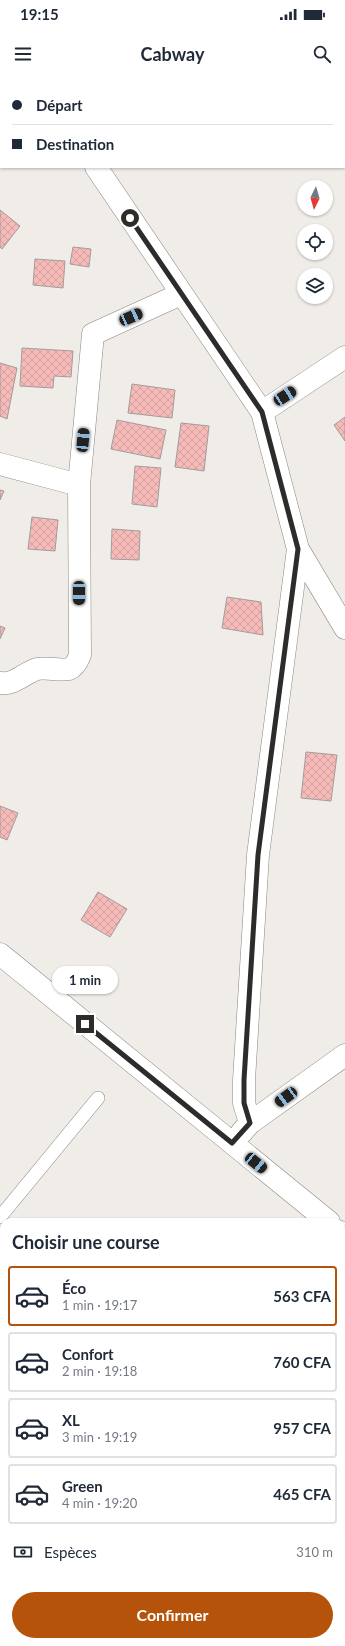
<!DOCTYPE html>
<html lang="fr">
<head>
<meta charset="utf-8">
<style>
  body { margin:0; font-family:Lato,sans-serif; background:#f2f2f3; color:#1f2937; height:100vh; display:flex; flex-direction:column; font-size:15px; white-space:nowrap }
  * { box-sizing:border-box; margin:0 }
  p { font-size:13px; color:#747a83 }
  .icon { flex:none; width:22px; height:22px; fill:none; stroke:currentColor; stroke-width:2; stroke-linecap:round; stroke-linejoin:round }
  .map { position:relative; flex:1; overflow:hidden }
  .side { position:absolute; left:0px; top:1138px; width:345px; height:428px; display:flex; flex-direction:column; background:#fff; border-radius:12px 12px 0 0; box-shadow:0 1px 3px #0004 }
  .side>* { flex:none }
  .guide { position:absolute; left:0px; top:0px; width:345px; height:88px; box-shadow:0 1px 3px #0004; display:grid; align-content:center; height:88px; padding:0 12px; background:#fff }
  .needle { width:26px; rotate:185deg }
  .controls { position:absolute; left:297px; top:100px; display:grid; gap:8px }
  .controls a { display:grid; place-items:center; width:36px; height:36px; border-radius:50%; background:#fff; box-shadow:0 1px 3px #0004; font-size:20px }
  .end { position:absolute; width:18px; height:18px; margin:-9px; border:5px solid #2d2c2a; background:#fff; box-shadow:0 0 0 2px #fff }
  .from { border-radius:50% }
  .bubble { position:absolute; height:28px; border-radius:14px; background:#fff; box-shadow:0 1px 3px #0004; font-size:13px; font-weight:700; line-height:28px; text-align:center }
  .car { position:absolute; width:12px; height:24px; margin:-12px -6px; border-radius:5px; box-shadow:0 0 3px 1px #0007; background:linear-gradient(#222 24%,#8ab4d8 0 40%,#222 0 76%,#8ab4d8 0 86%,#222 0) }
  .guide b { display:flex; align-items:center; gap:14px; height:38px; font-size:15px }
  .guide b+b { border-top:1px solid #e0e1e3 }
  .guide i { width:10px; height:10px; background:#1f2937 }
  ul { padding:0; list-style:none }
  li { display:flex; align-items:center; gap:12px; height:60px; margin:0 8px 6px; padding:0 4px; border:2px solid #e0e1e3; border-radius:4px }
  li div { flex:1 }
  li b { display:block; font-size:15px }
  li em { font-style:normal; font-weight:700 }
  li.active { border-color:#b45309 }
  li>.icon { width:36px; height:36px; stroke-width:1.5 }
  h2 { padding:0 12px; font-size:18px; line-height:48px }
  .pay { display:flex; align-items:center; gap:10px; height:44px; padding:0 12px; font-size:15px }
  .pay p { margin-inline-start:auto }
  .cta { display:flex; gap:8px; margin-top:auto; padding:8px 12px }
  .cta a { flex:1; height:46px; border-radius:24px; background:#b45309; color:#fff; font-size:16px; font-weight:700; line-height:46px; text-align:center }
  .status { display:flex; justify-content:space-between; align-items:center; height:28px; padding:0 20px; background:#fff; direction:ltr }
  .status svg { height:11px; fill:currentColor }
  header { display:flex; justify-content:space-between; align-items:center; height:52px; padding:0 12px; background:#fff; font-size:18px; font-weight:700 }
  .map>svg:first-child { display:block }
  .building { fill:url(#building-cross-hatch); stroke:#a29c9c }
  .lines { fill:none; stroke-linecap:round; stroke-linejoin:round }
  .lane-casing { stroke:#898682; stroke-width:14 }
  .street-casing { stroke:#898682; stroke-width:23 }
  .lane { stroke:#fff; stroke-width:13 }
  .street { stroke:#fff; stroke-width:22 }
  .route { stroke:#2d2c2a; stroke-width:5 }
</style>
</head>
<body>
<div class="status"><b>19:15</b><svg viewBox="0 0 49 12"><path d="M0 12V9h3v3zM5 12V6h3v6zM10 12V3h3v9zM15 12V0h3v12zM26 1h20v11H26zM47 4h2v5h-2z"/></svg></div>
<header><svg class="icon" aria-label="menu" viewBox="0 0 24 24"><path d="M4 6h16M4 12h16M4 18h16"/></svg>Cabway<svg class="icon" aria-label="search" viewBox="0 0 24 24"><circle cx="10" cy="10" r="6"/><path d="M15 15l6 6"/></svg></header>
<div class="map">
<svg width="345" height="1566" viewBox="0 0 345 1566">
  <defs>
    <pattern id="building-cross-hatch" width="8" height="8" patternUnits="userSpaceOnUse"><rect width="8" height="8" fill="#f6bbb8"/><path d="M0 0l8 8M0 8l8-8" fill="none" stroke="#d3a19e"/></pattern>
  </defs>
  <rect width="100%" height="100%" fill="#f0ede9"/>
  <path class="building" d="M89,0H128L127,1Z
    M0,130L20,146L2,169L0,167Z
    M73,167L91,169L89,187L70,184Z
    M35,179L65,181L63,208L33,205Z
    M22,268L73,271L71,297L54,296L53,308L20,306Z
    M0,283L17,288L7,339L0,336Z
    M132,304L175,310L172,338L128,333Z
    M345,337V361L334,345Z
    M117,340L166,350L160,379L111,369Z
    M181,343L209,346L204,391L175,387Z
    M135,386L161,388L157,427L132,424Z
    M0,410L4,411L0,420Z
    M32,437L58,440L55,471L28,469Z
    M112,449L140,451L139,480L111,479Z
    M227,517L261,522L263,555L222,548Z
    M0,546L5,548L0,559Z
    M306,672L337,675L331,721L301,718Z
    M0,726L18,733L7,760L0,757Z
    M98,812L127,829L110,857L81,840Z"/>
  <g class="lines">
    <defs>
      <path id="lane" d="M0,1137L98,1018
        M341,1520L345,1515
        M302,1566L305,1562"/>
      <path id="street" d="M37,0L38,1
        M96,87L262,332L298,469L345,548
        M262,332L345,277
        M0,384L79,405
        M0,603C15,605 24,593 37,589C47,587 59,591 69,589C75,587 78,580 80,575L79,405L93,254L181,214
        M0,874L329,1142
        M250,1043L244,1023V1000L258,775L298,469
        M241,1053L250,1043L345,975
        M341,1152L345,1155"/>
    </defs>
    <use href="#lane" class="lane-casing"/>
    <use href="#street" class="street-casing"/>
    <use href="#lane" class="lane"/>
    <use href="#street" class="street"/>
  </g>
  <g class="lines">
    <path class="route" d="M85,944L232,1063L250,1043L244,1023V1000L258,775L298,469L262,332L130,138"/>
  </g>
</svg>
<div class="controls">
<a><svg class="needle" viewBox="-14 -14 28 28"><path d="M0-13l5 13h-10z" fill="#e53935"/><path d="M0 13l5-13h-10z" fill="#747a83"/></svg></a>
<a><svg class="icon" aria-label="locate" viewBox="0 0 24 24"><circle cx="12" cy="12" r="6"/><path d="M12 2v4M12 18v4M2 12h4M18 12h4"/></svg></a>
<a><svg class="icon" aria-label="layers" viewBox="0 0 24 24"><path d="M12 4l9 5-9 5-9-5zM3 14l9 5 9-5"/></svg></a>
</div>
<i class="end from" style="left:130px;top:138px"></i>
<i class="end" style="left:85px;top:944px"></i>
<div class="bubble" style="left:52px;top:886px;width:66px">1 min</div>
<i class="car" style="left:131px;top:237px;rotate:66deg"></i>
<i class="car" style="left:285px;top:316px;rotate:57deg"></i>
<i class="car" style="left:83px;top:360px;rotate:5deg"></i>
<i class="car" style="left:79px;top:513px;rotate:180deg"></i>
<i class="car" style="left:286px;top:1017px;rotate:234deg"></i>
<i class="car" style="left:256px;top:1083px;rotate:129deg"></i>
<div class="guide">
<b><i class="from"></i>Départ</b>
<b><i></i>Destination</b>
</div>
<section class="side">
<h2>Choisir une course</h2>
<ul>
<li class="active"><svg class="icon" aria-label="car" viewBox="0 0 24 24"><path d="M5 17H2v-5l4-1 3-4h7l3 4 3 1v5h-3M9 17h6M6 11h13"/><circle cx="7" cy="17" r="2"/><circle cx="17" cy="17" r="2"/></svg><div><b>Éco</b><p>1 min · 19:17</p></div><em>563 CFA</em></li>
<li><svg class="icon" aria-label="car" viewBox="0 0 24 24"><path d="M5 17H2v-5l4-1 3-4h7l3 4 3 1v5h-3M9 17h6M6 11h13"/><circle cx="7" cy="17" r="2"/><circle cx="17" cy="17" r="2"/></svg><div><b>Confort</b><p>2 min · 19:18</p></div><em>760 CFA</em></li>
<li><svg class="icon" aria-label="car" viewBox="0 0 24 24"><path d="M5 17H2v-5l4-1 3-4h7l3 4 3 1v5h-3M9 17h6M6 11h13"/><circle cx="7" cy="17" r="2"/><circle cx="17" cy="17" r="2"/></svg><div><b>XL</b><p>3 min · 19:19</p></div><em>957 CFA</em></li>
<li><svg class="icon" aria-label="car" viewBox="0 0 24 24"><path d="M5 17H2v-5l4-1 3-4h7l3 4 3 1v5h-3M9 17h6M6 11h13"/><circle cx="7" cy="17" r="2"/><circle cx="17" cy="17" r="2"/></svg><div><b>Green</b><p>4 min · 19:20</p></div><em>465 CFA</em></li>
</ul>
<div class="pay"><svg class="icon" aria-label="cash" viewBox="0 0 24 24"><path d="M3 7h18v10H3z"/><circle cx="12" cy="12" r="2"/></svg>Espèces<p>310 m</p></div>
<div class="cta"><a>Confirmer</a></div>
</section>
</div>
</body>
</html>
